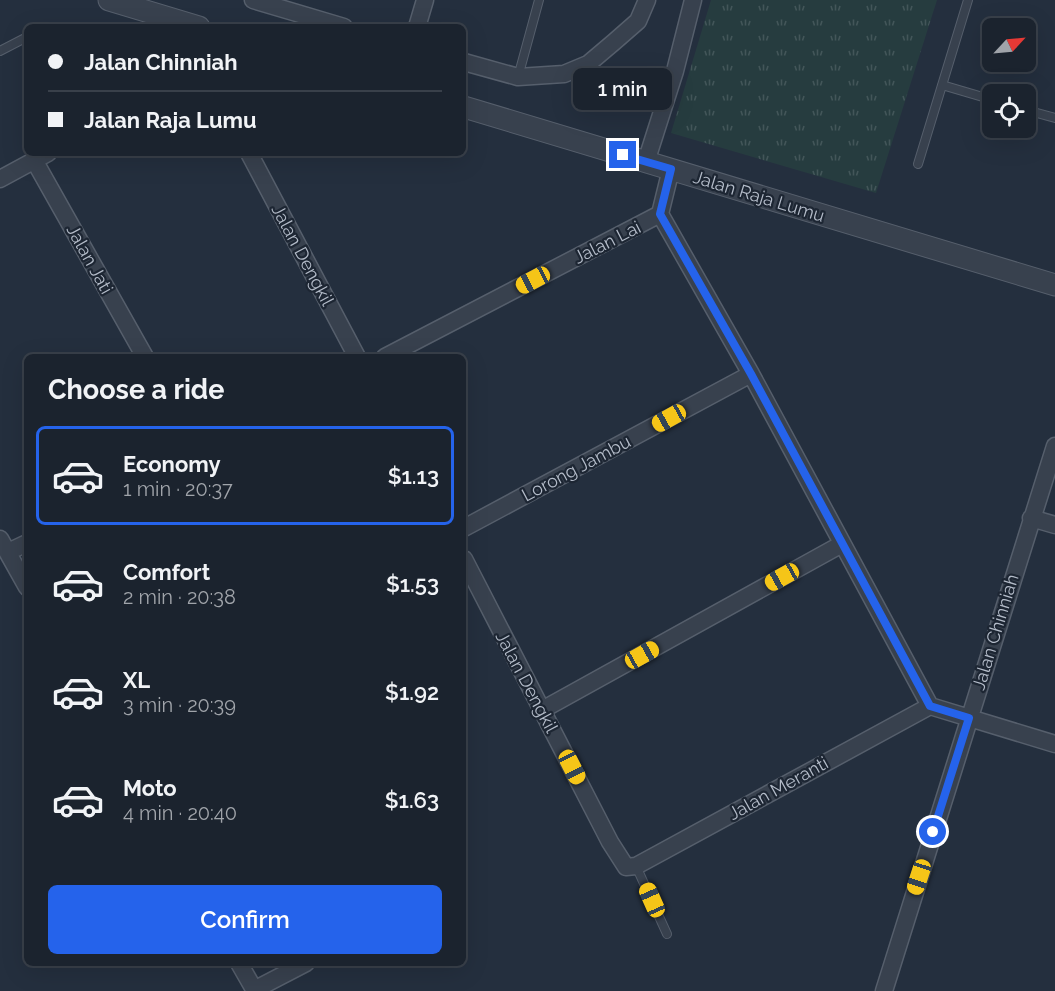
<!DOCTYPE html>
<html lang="en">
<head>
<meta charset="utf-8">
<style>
  body { margin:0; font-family:Raleway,sans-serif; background:#242b36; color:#f1f3f6; height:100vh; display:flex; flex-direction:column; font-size:22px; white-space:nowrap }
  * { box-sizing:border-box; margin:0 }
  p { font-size:20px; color:#a0a4aa }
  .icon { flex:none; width:33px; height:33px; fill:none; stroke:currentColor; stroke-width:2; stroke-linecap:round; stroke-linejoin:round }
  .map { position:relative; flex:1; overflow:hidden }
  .details { position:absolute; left:24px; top:354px; width:442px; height:612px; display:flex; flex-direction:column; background:#1b232e; border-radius:9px; box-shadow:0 6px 24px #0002,0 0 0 2px #39404a }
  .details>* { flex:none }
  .hud { position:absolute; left:24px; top:24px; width:442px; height:132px; border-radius:9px; box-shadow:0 6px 24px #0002,0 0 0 2px #39404a; display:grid; align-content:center; height:132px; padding:0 24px; background:#1b232e }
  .needle { width:39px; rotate:64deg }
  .tools { position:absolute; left:982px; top:18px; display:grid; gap:12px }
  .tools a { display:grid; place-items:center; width:54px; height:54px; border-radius:9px; background:#1b232e; box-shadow:0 6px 24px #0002,0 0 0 2px #39404a; font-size:30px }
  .end { position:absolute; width:27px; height:27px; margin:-14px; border:8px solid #2563eb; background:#fff; box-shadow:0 0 0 3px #fff }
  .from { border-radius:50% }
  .bubble { position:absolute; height:42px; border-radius:9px; background:#1b232e; box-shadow:0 6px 24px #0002,0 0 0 2px #39404a; font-size:20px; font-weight:600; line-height:42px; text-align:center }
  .car { position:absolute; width:18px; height:36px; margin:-18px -9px; border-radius:8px; box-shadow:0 0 4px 2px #0007; background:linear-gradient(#f5c518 24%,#345 0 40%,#f5c518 0 76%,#345 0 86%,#f5c518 0) }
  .hud b { display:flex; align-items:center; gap:21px; height:57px; font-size:22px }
  .hud b+b { border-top:2px solid #39404a }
  .hud i { width:15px; height:15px; background:#f1f3f6 }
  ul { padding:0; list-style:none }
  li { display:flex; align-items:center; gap:18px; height:99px; margin:0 12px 9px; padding:0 12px; border:3px solid transparent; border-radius:9px }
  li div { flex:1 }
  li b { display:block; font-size:22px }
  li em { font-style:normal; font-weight:600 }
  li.on { border-color:#2563eb }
  li>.icon { width:54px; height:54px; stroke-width:1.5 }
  h2 { padding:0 24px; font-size:27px; line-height:72px }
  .cta { display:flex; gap:12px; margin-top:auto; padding:12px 24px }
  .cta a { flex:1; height:69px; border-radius:9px; background:#2563eb; color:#fff; font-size:24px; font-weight:600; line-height:69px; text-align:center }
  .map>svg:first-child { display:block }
  .grass { fill:url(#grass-tufts) }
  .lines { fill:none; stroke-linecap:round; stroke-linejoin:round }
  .service-casing { stroke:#565f6c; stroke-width:10 }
  .minor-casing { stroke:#565f6c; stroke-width:19 }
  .tertiary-casing { stroke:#565f6c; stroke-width:23 }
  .service { stroke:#38414e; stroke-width:8 }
  .minor { stroke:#38414e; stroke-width:16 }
  .tertiary { stroke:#38414e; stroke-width:21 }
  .route { stroke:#2563eb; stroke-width:8 }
  .labels { text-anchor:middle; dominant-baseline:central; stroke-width:4.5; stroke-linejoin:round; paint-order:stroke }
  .street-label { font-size:18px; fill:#b4bcc9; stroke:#1d2633 }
</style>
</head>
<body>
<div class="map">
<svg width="1055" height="991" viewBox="0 0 1055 991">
  <defs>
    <pattern id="grass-tufts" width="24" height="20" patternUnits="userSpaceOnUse" patternTransform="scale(1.5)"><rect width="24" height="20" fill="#263c3f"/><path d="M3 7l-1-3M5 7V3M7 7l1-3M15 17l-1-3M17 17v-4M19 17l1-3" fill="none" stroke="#435659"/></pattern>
  </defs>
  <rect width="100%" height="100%" fill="#242f3e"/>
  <path class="grass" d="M711,0H937L876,193L671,133Z"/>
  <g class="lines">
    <defs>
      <path id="service" d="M0,51L27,37
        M518,77L539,0
        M942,85L993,100
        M1026,110L1055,118
        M918,164L968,0
        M636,866L667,934"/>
      <path id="minor" d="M253,0L344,27
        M417,27L425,0
        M464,62L518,77L564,74L588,64L614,42L638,21L647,0
        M249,153L357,357
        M34,160L145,357
        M646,162L675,71L693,0
        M0,179L48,153
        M660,214L751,374L930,706L1055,744
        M385,357L660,214L671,169
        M1031,518L1055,525
        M464,528L751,374
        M0,539L27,587
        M8,552L27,543
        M464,559L610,842L626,867L636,866L930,706
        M542,710L842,544
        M239,963L255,991
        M254,990L306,963
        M884,991L1055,446"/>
      <path id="tertiary" d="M109,0L199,27
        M464,107L1055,285"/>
    </defs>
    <use href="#service" class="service-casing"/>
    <use href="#minor" class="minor-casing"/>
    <use href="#tertiary" class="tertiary-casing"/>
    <use href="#service" class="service"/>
    <use href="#minor" class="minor"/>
    <use href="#tertiary" class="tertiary"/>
  </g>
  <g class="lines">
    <path class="route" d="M623,155L671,169L660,214L751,374L930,706L969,718L933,832"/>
  </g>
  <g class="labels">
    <g class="street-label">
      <text transform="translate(759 196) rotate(17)">Jalan Raja Lumu</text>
      <text transform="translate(607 242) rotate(-27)">Jalan Lai</text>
      <text transform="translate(303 255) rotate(62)">Jalan Dengkil</text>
      <text transform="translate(90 259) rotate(61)">Jalan Jati</text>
      <text transform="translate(576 468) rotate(-28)">Lorong Jambu</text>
      <text transform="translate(995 632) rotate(-73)">Jalan Chinniah</text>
      <text transform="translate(527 682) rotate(62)">Jalan Dengkil</text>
      <text transform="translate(778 788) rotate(-29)">Jalan Meranti</text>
    </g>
  </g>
</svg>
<div class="tools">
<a><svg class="needle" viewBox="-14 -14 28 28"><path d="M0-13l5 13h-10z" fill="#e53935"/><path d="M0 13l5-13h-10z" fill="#a0a4aa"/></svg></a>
<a><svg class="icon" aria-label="locate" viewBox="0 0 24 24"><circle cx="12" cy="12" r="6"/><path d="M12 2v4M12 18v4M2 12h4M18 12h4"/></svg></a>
</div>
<i class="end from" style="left:933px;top:832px"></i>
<i class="end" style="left:623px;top:155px"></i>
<div class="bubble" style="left:573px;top:68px;width:99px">1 min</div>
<i class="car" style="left:533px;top:280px;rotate:242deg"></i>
<i class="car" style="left:669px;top:418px;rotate:241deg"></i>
<i class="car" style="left:782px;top:577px;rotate:241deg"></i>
<i class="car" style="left:642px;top:655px;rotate:61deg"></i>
<i class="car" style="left:572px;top:767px;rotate:153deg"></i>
<i class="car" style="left:919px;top:877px;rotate:198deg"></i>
<i class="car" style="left:652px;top:900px;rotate:336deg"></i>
<div class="hud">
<b><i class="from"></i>Jalan Chinniah</b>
<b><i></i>Jalan Raja Lumu</b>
</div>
<section class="details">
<h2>Choose a ride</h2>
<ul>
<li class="on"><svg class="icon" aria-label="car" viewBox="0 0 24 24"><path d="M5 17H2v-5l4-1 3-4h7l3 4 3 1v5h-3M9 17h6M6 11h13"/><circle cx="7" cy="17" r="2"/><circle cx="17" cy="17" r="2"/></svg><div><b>Economy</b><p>1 min · 20:37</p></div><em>$1.13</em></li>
<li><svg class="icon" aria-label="car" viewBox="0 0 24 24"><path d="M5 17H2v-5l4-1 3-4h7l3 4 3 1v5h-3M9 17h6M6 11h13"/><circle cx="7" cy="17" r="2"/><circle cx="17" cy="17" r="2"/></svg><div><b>Comfort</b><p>2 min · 20:38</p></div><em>$1.53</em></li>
<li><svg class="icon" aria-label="car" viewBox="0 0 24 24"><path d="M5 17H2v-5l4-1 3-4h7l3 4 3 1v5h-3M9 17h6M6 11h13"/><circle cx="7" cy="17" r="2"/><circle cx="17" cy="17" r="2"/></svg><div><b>XL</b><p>3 min · 20:39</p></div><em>$1.92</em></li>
<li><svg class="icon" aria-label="car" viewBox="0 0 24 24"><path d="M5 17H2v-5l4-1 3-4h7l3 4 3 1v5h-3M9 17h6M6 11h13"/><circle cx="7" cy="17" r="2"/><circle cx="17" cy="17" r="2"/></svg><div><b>Moto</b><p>4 min · 20:40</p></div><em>$1.63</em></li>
</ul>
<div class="cta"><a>Confirm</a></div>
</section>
</div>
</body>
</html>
